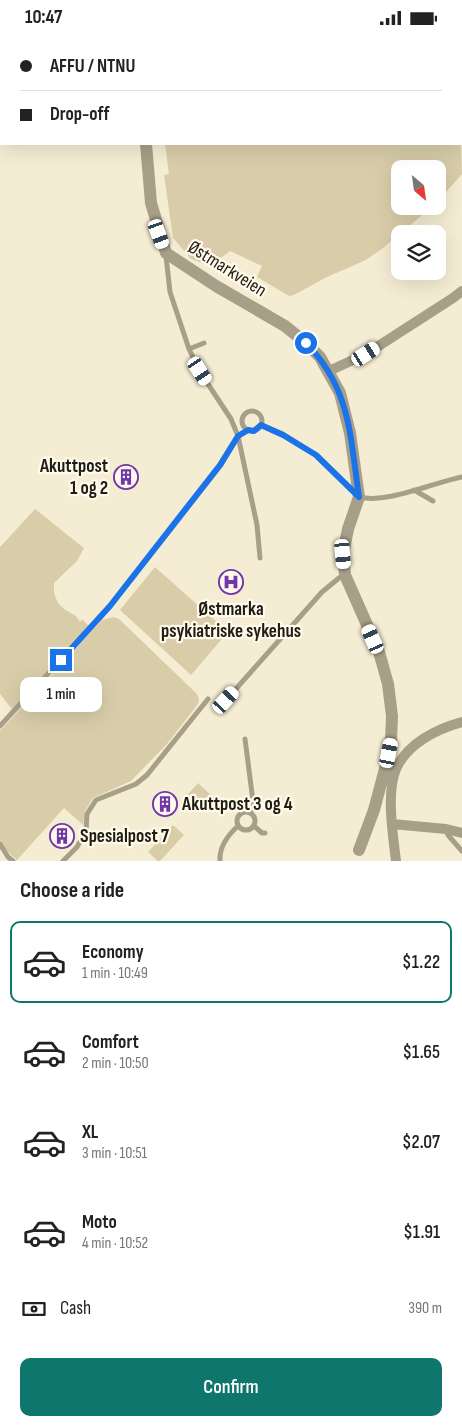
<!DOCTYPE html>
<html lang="en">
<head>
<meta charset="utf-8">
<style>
  body { margin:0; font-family:"Sofia Sans Condensed",sans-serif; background:#f2f2f2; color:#222; height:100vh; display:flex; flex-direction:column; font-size:19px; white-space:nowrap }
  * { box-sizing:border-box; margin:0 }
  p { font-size:16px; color:#767676 }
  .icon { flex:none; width:28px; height:28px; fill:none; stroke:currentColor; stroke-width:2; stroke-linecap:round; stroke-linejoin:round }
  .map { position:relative; height:826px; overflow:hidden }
  .details { display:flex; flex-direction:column; background:#fff; flex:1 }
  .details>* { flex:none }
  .guide { position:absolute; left:0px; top:0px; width:462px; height:110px; box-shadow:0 5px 20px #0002; display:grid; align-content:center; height:110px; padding:0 20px; background:#fff }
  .needle { width:32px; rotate:151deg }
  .controls { position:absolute; left:391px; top:125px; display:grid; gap:10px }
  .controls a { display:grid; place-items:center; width:55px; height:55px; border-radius:10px; background:#fff; box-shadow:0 5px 20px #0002; font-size:25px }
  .end { position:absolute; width:22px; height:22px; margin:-11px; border:6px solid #1a73e8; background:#fff; box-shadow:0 0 0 2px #fff }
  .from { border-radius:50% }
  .bubble { position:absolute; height:35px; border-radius:10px; background:#fff; box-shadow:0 5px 20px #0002; font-size:16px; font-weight:600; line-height:35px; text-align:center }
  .car { position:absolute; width:15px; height:30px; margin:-15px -8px; border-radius:6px; box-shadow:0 0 4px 1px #0007; background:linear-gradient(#fff 24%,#345 0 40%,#fff 0 76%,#345 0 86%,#fff 0) }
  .guide b { display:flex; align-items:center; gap:18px; height:48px; font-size:19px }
  .guide b+b { border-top:1px solid #e0e0e0 }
  .guide i { width:12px; height:12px; background:#222 }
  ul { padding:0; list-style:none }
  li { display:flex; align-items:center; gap:15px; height:82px; margin:0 10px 8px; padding:0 10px; border:2px solid transparent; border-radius:10px }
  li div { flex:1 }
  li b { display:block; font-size:19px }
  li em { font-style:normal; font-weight:600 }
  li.on { border-color:#0f766e }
  li>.icon { width:45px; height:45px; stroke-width:1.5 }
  h2 { padding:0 20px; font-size:22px; line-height:60px }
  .pay { display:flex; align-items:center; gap:12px; height:55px; padding:0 20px; font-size:19px }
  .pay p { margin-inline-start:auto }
  .primary-button { display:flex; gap:10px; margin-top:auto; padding:10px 20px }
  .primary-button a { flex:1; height:58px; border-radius:10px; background:#0f766e; color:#fff; font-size:20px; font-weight:600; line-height:58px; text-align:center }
  .status { display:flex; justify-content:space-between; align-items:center; height:35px; padding:0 25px; background:#fff; direction:ltr }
  .status svg { height:14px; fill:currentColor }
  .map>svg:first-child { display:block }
  .green { fill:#d9cda9 }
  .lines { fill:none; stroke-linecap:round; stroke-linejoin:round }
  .service { stroke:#a79f88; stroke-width:5 }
  .minor { stroke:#a79f88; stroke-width:10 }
  .tertiary { stroke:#a79f88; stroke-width:12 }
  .route { stroke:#1a73e8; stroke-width:6 }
  .labels { text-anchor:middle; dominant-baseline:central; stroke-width:4.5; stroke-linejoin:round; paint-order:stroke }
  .street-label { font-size:19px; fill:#201d14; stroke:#fffaeb }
  .poi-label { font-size:19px; font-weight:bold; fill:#201d14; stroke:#fffaeb; text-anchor:start }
</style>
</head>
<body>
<div class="status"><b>10:47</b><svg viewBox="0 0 49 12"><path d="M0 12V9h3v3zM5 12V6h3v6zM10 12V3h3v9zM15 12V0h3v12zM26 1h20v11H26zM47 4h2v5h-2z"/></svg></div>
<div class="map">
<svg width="462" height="826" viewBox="0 0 462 826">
  <rect width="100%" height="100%" fill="#f5edd3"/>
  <path class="green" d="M461,106L462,139L438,166V134H400V171H433L383,213L366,225L327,242L294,260L289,261L257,242L262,231L230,216L211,231L191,224L173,203L164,140L169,139L165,109L452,110L461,109Z
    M35,474L84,513L77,526L54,548V558L58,568L64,574L76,581L80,587L82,584L88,590L87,593L12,674L0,659V512Z
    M155,532L228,597L191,640L120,575Z
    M114,582L119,584L197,659L199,664L198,669L167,709L131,746L93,763L85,776L83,790L64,773L17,825L7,816L0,805V696L102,585Z
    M198,748L210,759L193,778L181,767Z
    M173,790L184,800L160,826H158L148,817Z"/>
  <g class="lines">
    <path class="service" d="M166,221L170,257L189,314L200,337L231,384L238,401L257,490L260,523
      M189,314L204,308
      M242 386a10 10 0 1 1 20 0a10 10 0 1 1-20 0Z
      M261,390L283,399L316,420L359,462C387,469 432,448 462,442
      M414,455L433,466
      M218,674L322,557L339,543L344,540
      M0,691L110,571L221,430L238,401L248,395
      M237 786a9 9 0 1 1 18 0a9 9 0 1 1-18 0Z
      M245,777L254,774L245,704
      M254,791L262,798H265
      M446,795L448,800L462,816
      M0,809L8,822L13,826
      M63,826L77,812L86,796L87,779L96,765L136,749L147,740L208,664
      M220,826C219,812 228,800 238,791"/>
    <path class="minor" d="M329,336L366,319L453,263L462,256
      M392,789L446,794L462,798
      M396,826C393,801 386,757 396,734C407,709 436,694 462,687"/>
    <path class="tertiary" d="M139,0V1
      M73,1L74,0
      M0,64L1,63
      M146,109L151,168L166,218L216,251L285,291L306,308L320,322L340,358L350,398L359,462L348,494L343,519L345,540L379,617L388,649L392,681L391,706L386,730L374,775L359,815"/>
  </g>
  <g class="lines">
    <path class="route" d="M61,625L110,571L220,430L238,401L248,395L254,396L261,390L283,400L316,420L359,462C350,401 351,354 306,308"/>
  </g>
  <defs>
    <symbol id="building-ring" viewBox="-11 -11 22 22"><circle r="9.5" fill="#fffaeb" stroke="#7136ac" stroke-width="1.5"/><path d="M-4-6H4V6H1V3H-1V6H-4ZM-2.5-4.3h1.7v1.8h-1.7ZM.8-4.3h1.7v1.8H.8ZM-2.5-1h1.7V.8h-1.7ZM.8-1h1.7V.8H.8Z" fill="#7136ac"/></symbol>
    <symbol id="hospital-ring" viewBox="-11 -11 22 22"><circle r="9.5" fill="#fffaeb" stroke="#7136ac" stroke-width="1.5"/><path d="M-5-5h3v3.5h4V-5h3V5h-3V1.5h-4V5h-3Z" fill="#7136ac"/></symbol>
  </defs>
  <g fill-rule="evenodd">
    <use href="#building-ring" x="112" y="428" width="28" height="28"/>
    <use href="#hospital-ring" x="217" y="533" width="28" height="28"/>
    <use href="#building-ring" x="151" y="755" width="28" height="28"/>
    <use href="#building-ring" x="48" y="787" width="28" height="28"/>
  </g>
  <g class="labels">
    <g class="street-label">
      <text transform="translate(227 234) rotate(32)">Østmarkveien</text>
    </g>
    <g class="poi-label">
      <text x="108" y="431" text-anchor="end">Akuttpost<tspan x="108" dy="22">1 og 2</tspan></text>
      <text x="231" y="574" text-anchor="middle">Østmarka<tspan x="231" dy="22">psykiatriske sykehus</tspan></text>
      <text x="182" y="769">Akuttpost 3 og 4</text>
      <text x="80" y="801">Spesialpost 7</text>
    </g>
  </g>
</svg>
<div class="controls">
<a><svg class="needle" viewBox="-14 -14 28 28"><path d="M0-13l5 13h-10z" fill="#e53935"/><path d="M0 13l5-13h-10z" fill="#767676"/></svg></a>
<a><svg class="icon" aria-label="layers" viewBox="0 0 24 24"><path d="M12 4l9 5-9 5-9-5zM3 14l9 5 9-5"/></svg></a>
</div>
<i class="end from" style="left:306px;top:308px"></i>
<i class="end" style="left:61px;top:625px"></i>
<div class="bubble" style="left:20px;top:642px;width:82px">1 min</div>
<i class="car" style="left:159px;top:199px;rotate:160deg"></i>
<i class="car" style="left:366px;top:319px;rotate:57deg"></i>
<i class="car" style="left:200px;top:336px;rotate:147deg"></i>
<i class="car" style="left:343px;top:519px;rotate:175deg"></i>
<i class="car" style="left:373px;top:604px;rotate:336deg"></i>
<i class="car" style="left:226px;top:665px;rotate:42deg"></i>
<i class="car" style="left:389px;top:718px;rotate:11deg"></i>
<div class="guide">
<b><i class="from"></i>AFFU / NTNU</b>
<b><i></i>Drop-off</b>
</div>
</div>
<section class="details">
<h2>Choose a ride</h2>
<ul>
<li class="on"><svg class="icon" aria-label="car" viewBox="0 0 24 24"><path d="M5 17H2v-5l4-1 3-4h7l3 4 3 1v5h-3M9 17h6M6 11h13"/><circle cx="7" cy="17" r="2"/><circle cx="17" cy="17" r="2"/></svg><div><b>Economy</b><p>1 min · 10:49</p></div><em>$1.22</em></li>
<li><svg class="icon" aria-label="car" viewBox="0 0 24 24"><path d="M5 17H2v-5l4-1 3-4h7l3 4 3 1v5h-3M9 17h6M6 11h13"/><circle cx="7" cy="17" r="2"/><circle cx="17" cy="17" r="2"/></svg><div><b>Comfort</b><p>2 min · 10:50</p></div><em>$1.65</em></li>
<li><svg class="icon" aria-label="car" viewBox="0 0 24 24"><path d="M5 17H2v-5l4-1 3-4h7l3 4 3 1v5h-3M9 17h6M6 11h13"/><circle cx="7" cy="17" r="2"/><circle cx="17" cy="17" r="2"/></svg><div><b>XL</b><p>3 min · 10:51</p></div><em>$2.07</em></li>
<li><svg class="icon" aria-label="car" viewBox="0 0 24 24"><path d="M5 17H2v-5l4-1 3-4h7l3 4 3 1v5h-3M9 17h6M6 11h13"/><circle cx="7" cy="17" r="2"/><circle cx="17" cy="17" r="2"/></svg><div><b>Moto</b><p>4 min · 10:52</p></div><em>$1.91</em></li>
</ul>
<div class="pay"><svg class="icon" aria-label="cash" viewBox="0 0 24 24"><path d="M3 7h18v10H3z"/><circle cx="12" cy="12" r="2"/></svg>Cash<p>390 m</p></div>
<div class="primary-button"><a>Confirm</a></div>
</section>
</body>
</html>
